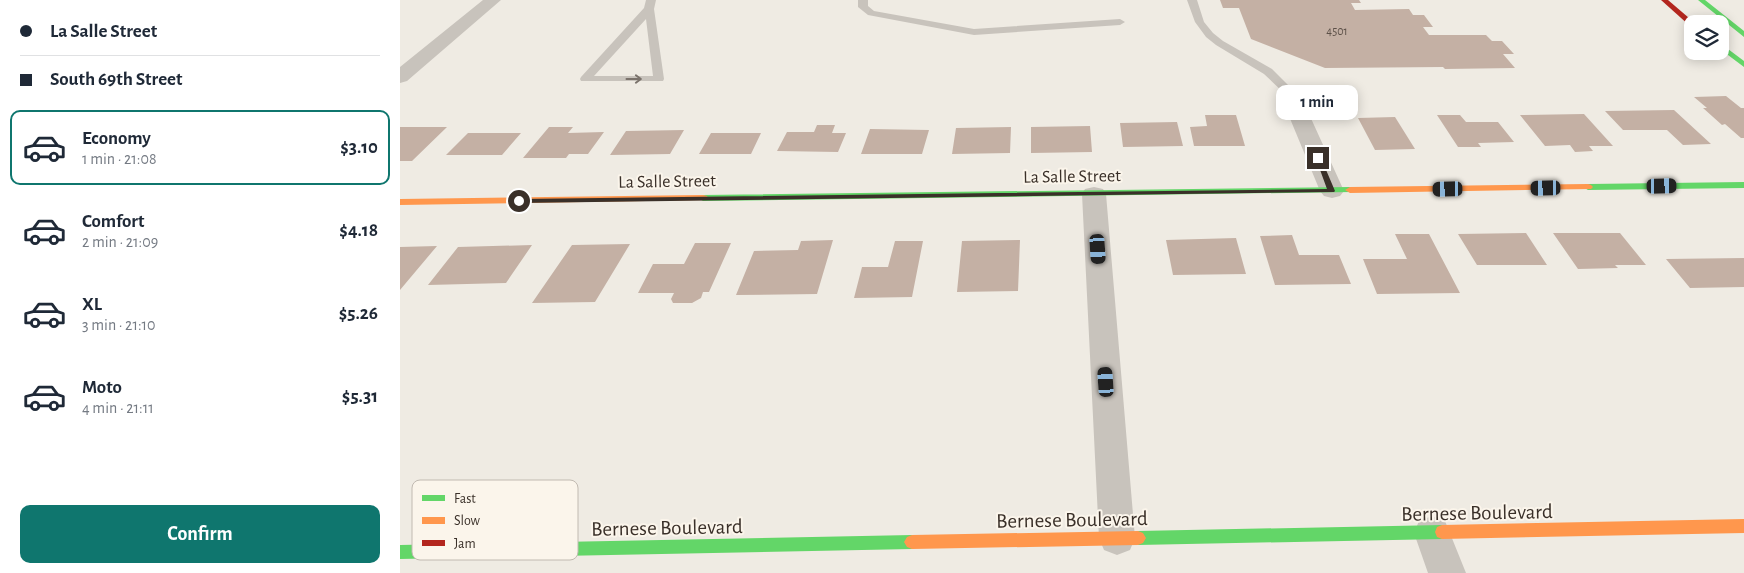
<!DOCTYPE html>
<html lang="en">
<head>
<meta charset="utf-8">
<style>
  body { margin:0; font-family:"Alegreya Sans",sans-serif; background:#f2f2f3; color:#1f2937; height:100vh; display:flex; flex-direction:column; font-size:19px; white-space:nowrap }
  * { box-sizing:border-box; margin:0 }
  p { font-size:16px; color:#747a83 }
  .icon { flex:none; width:28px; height:28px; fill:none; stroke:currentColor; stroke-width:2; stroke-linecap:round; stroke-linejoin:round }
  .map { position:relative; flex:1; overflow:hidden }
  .details { display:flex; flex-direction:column; background:#fff; width:400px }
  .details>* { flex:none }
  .hud { display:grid; align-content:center; height:110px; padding:0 20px; background:#fff }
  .tools { position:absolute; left:1284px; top:15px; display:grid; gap:10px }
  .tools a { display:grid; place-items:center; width:45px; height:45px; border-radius:10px; background:#fff; box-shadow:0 2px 12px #0003; font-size:25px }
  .end { position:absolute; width:22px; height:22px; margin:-11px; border:6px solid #3a3029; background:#fff; box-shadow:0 0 0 2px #fff }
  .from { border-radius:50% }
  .bubble { position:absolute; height:35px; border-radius:10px; background:#fff; box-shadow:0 2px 12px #0003; font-size:16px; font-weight:700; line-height:35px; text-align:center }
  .car { position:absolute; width:15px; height:30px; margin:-15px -8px; border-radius:6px; box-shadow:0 0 4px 1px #0007; background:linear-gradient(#222 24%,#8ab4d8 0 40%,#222 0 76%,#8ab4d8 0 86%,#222 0) }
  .hud b { display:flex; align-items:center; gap:18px; height:48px; font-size:19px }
  .hud b+b { border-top:1px solid #e0e1e3 }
  .hud i { width:12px; height:12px; background:#1f2937 }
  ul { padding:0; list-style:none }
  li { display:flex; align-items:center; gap:15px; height:75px; margin:0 10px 8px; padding:0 10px; border:2px solid transparent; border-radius:10px }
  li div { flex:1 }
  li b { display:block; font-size:19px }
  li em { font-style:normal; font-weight:700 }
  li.current { border-color:#0f766e }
  li>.icon { width:45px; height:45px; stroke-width:1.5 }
  .primary-button { display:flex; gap:10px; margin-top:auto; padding:10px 20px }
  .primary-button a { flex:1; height:58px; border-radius:10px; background:#0f766e; color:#fff; font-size:20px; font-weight:700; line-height:58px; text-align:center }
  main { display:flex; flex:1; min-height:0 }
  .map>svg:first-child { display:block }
  .building { fill:#c4b0a4 }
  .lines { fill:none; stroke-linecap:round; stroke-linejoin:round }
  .lane { fill:#c8c3bc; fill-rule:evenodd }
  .street { fill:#c8c3bc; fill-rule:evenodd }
  .fast { fill:#63d668; fill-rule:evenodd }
  .slow { fill:#ff974d; fill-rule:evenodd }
  .jam { fill:#b3261e; fill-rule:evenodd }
  .oneway { stroke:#7a726b }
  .route { fill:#3a3029 }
  .labels { text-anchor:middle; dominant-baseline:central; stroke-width:4; stroke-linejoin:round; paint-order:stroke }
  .far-number-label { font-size:12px; fill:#5c5048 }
  .street-label { font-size:18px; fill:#3a3029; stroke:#fbf5eb }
  .near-street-label { font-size:21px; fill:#3a3029; stroke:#fbf5eb }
  .key { fill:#fbf5eb; stroke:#c1bab1; stroke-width:1 }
  .key-label { font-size:14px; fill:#3a3029 }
</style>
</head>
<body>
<main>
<section class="details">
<div class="hud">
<b><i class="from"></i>La Salle Street</b>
<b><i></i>South 69th Street</b>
</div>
<ul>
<li class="current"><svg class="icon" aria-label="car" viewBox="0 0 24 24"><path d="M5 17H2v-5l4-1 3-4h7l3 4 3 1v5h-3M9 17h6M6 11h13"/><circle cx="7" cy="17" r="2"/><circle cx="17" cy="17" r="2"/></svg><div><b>Economy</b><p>1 min · 21:08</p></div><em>$3.10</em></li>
<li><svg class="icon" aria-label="car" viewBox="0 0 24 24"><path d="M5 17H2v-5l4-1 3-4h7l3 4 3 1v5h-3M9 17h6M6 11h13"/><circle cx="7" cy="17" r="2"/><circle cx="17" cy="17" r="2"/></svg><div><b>Comfort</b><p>2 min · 21:09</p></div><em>$4.18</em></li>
<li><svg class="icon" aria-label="car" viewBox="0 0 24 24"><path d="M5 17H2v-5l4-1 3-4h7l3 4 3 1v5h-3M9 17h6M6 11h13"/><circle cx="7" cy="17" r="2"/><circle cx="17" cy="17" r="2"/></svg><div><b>XL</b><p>3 min · 21:10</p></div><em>$5.26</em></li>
<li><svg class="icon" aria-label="car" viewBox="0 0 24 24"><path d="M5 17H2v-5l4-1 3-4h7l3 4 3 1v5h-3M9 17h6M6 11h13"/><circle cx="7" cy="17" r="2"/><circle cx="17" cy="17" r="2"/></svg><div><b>Moto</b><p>4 min · 21:11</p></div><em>$5.31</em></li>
</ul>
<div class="primary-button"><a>Confirm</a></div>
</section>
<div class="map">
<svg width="1344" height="573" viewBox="0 0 1344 573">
  <rect width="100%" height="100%" fill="#efebe3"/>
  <path class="building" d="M820,0H959L961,3H951L955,10L1009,9L1013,15H1024L1033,27H1023L1029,35H1086L1092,41H1102L1114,54H1103L1115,68L1045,69L1043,67L925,68L851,39L839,8H823Z
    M1326,96L1341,108H1344V138H1341L1325,124L1322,125L1303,108H1307L1294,97Z
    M1274,110L1311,144L1283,145L1267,130H1223L1205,111Z
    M1184,114L1213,146H1189L1193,151L1175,152L1170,145L1145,146L1120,115Z
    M805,115H836L845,146H794L790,127L807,126Z
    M1037,115H1060L1066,122H1098L1114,142L1078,143L1081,147H1058Z
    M995,117L1015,149L975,150L958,118Z
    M777,122L783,146L723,147L720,123Z
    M417,125H435L432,133H446L438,152L377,151L387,132H414Z
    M690,126L692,152L631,153V127Z
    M0,127H47L12,161H0Z
    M149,127H173L168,133L204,132L188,154H169L166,158H123Z
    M611,127L610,153L552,154L556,128Z
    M470,129L529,130L522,154H461Z
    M284,130L270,154L210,155L226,131Z
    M68,133H121L102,155H46Z
    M311,133H361L351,154H299Z
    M1126,233L1147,265H1077L1058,234Z
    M1153,233H1220L1246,265H1215L1218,268L1178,269Z
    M995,234H1029L1060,293L977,294L963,259H1007Z
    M892,235L899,255H939L951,284L875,285L860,236Z
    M836,238L846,274L773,275L766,240Z
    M433,240L417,294L336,295L354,251L398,250L401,241Z
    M620,240L618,291L557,292L562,241Z
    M495,241H523L512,297L454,298L462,267H488Z
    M295,243H331L309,292H303L301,298L292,303H273L271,299L274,293H238L253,264H284Z
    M230,244L195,302L132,303L172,245Z
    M132,245L106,283L28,285L58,247Z
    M37,246L0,290V247Z
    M1344,258V287L1290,288L1266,259Z"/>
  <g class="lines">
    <path class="lane" d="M246,0H256L254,9L264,79L263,81H181L180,79L181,77L244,8ZM246,19L253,76H194Z
      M458,0H468V6L474,11L574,29L720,19L725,22L720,25L574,35L468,15L458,7Z
      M787,0H797L804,22L813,33L823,41L872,69L895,92L893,94H885L864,74L816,45L806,37L795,22Z"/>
    <path class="street" d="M83,0H101L7,81L0,83V67Z
      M889,86L896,88L899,92L944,191L940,196L932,198L924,196L920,191L879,92L882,88Z
      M694,187L703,189L706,194L735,538L730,550L717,555L704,550L699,538L682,194L685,189Z
      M1032,516L1045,521L1066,573H1028L1014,533L1019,521Z"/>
    <path class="fast" d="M1298,0H1305L1344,31V37Z
      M1320,43L1344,61V67L1320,49Z
      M1344,182V188L1188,190L1183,187L1188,184Z
      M950,187L953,188L955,190L953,192L303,201L298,198L303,195Z
      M1042,525L1047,527L1049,532L1047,537L1042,539L738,545L733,543L730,538L733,533L738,531Z
      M512,535L517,537L520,542L517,547L512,549L0,559V545Z"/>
    <path class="slow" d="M1188,184L1191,185L1193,187L1191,189L950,193L945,190L950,187Z
      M303,195L307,196L308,198L307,200L0,205V199Z
      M1344,519V533L1042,539L1037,537L1035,532L1037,527L1042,525Z
      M738,531L743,533L746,538L743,543L738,545L512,549L507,547L504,542L507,537L512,535Z"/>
    <path class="jam" d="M1261,0H1268L1296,24L1290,26Z"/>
  </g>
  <defs><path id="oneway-shaft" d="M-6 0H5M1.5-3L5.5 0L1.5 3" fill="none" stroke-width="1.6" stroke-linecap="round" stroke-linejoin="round" transform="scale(1.25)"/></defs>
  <use class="oneway" href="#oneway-shaft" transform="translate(234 79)"/>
  <path class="route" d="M915,156L921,158L935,191L934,192L119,203L115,201L119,199L927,189Z"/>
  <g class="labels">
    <g class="far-number-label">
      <text x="937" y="31">4501</text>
    </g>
    <g class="street-label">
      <text transform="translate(672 177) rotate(-1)">La Salle Street</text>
      <text transform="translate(267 182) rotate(-1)">La Salle Street</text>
    </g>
    <g class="near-street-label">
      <text transform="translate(1077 513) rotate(-1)">Bernese Boulevard</text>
      <text transform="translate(672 520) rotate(-1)">Bernese Boulevard</text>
      <text transform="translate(267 528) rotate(-1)">Bernese Boulevard</text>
    </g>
  </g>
  <rect x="12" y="480" width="166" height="80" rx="8" class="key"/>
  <rect x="22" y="495" width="23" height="6" fill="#63d668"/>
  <rect x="22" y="517" width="23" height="7" fill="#ff974d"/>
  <rect x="22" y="540" width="23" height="6" fill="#b3261e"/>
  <g class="key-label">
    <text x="54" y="503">Fast</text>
    <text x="54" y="525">Slow</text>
    <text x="54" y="548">Jam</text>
  </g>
</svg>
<div class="tools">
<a><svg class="icon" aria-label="layers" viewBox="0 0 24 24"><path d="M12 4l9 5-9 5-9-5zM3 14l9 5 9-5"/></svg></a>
</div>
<i class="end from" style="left:119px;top:201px"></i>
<i class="end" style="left:918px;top:158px"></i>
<div class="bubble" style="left:876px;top:85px;width:82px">1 min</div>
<i class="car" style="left:1262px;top:186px;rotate:89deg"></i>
<i class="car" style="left:1146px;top:188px;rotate:269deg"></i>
<i class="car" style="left:1048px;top:189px;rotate:269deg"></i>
<i class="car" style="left:698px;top:249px;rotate:176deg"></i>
<i class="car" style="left:706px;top:382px;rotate:356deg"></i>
</div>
</main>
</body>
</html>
